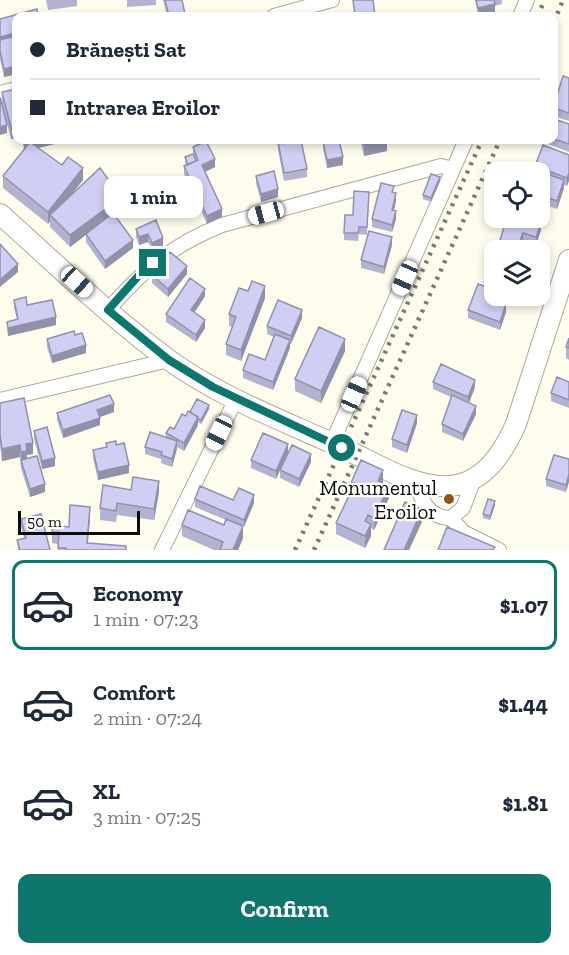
<!DOCTYPE html>
<html lang="en">
<head>
<meta charset="utf-8">
<style>
  body { margin:0; font-family:"Zilla Slab",serif; background:#f2f2f3; color:#1f2937; height:100vh; display:flex; flex-direction:column; font-size:22px; white-space:nowrap }
  * { box-sizing:border-box; margin:0 }
  p { font-size:20px; color:#747a83 }
  .icon { flex:none; width:33px; height:33px; fill:none; stroke:currentColor; stroke-width:2; stroke-linecap:round; stroke-linejoin:round }
  .map { position:relative; height:550px; overflow:hidden }
  .panel { display:flex; flex-direction:column; background:#fff; flex:1 }
  .panel>* { flex:none }
  .top-card { position:absolute; left:12px; top:12px; width:546px; height:132px; border-radius:12px; box-shadow:0 3px 9px #0003; display:grid; align-content:center; height:132px; padding:0 18px; background:#fff }
  .controls { position:absolute; left:484px; top:162px; display:grid; gap:12px }
  .controls a { display:grid; place-items:center; width:66px; height:66px; border-radius:12px; background:#fff; box-shadow:0 3px 9px #0003; font-size:30px }
  .scale { position:absolute; left:18px; bottom:15px; width:122px; box-sizing:border-box; padding-left:6px; border:3px solid #0d0c08; border-top:0; font-size:16px; line-height:21px; white-space:nowrap; color:#0d0c08; -webkit-text-stroke:4px #fff; paint-order:stroke }
  .end { position:absolute; width:27px; height:27px; margin:-14px; border:8px solid #0f766e; background:#fff; box-shadow:0 0 0 3px #fff }
  .from { border-radius:50% }
  .bubble { position:absolute; height:42px; border-radius:12px; background:#fff; box-shadow:0 3px 9px #0003; font-size:20px; font-weight:700; line-height:42px; text-align:center }
  .car { position:absolute; width:18px; height:36px; margin:-18px -9px; border-radius:8px; box-shadow:0 0 4px 2px #0007; background:linear-gradient(#fff 24%,#345 0 40%,#fff 0 76%,#345 0 86%,#fff 0) }
  .top-card b { display:flex; align-items:center; gap:21px; height:57px; font-size:22px }
  .top-card b+b { border-top:2px solid #e0e1e3 }
  .top-card i { width:15px; height:15px; background:#1f2937 }
  ul { padding:10px 0 0; list-style:none }
  li { display:flex; align-items:center; gap:18px; height:90px; margin:0 12px 9px; padding:0 6px; border:3px solid transparent; border-radius:12px }
  li div { flex:1 }
  li b { display:block; font-size:22px }
  li em { font-style:normal; font-weight:700 }
  li.current { border-color:#0f766e }
  li>.icon { width:54px; height:54px; stroke-width:1.5 }
  .cta { display:flex; gap:12px; margin-top:auto; padding:12px 18px }
  .cta a { flex:1; height:69px; border-radius:12px; background:#0f766e; color:#fff; font-size:24px; font-weight:700; line-height:69px; text-align:center }
  .map>svg:first-child { display:block }
  .lines { fill:none; stroke-linecap:round; stroke-linejoin:round }
  .minor-casing { stroke:#adaa9c; stroke-width:16 }
  .secondary-casing { stroke:#adaa9c; stroke-width:22 }
  .minor { stroke:#fff; stroke-width:14 }
  .secondary { stroke:#fff; stroke-width:20 }
  .rail { stroke:#7b7a71; stroke-width:4.5; stroke-dasharray:3 6; stroke-linecap:butt }
  .wall { fill:#b3b2d1 }
  .shaded-wall { fill:#9291aa }
  .building { fill:#d0cff3; stroke:#9291aa; stroke-width:1.5 }
  .route { stroke:#0f766e; stroke-width:8 }
  .poi-dot { fill:#93551b; stroke:#fff; stroke-width:2 }
  .labels { text-anchor:middle; dominant-baseline:central; stroke-width:4.5; stroke-linejoin:round; paint-order:stroke }
  .poi-label { font-size:21px; fill:#0d0c08; stroke:#fff; text-anchor:end }
</style>
</head>
<body>
<div class="map">
<svg width="569" height="550" viewBox="0 0 569 550">
  <rect width="100%" height="100%" fill="#fefced"/>
  <g class="lines">
    <defs>
      <path id="minor" d="M274,16L332,0
        M520,16L527,0
        M0,93L16,89
        M108,310C143,270 172,245 222,225L441,166L453,169
        M0,400L169,360
        M332,443L466,140
        M416,480C420,499 428,518 451,518L463,508L474,479
        M451,518L463,532L499,550
        M162,550L236,399"/>
      <path id="secondary" d="M0,214C55,263 109,316 169,360C223,399 287,422 347,450C377,464 416,489 450,486C484,483 503,453 516,424L569,260"/>
    </defs>
    <use href="#minor" class="minor-casing"/>
    <use href="#secondary" class="secondary-casing"/>
    <use href="#minor" class="minor"/>
    <use href="#secondary" class="secondary"/>
    <path class="rail" d="M537,16L545,0
      M554,22L563,0
      M295,550L482,140
      M314,550L500,140"/>
  </g>
  <path class="wall" d="M46,0H77V6L48,10Z
    M127,0H156V5L127,7Z
    M163,0H182L185,16H167Z
    M475,0H502V4L495,6V12L478,15Z
    M16,16V74L4,77L0,59V19Z
    M569,78V121L554,116V105Z
    M16,89V138L11,139L2,104V92Z
    M554,119L569,124V152L540,141V140H554Z
    M22,140H59V143L38,148L83,180L68,198L121,208L114,214L133,248L105,269L86,242V235L70,247L50,227V221L48,224L3,188V176L24,149Z
    M360,140H387V151L364,156Z
    M323,141L343,165L327,168L323,149Z
    M278,142L307,169V177L284,181L278,150Z
    M193,147L215,167L205,172L222,217L207,224L184,174V166L186,165L185,161V157L193,154Z
    M569,155L567,186L564,185V188L557,209L540,203V172L535,170V166Z
    M256,176L278,197L261,202L256,183Z
    M440,181L431,202L423,199V195Z
    M394,192L396,201L394,210L396,219L392,232L372,227V219Z
    M369,200L367,235L359,234L358,241L344,240V233L353,215Z
    M535,218V221L541,230L536,245L523,241L519,250H507L500,248V240Z
    M136,229L163,238V246L152,250L148,242L139,245L136,237Z
    M392,245L384,274L361,268V260Z
    M187,274L168,297L152,283V275Z
    M205,296L194,313L205,328L196,342L166,322V314Z
    M503,296L502,302L506,312L500,330L468,318V310Z
    M265,298L241,361L226,355V344L232,327L229,326V314Z
    M14,300L27,305L56,325L8,336L7,330V322L17,319L14,308Z
    M302,318L291,344H290V348L273,390L243,378V370L265,360L274,337L267,334V326Z
    M75,335L86,353L52,363L47,347V339Z
    M569,338V360L566,358V347Z
    M345,351L321,403L295,391V379Z
    M433,382L475,387L469,403L476,414L463,441L442,432V424L451,397L433,389Z
    M569,382V408L551,401V393Z
    M0,403L33,454L27,455V458L45,492L30,497L21,468L20,457L2,461L0,445Z
    M209,409L201,424L198,422V425L184,451L177,447L172,467L161,463V459L145,454V447L166,437V433L174,429L186,416L190,412Z
    M114,412L100,417V425L63,438L57,420V413Z
    M417,423L407,453L392,447V439Z
    M34,431L55,466L42,469L34,439Z
    M106,443L116,445L129,473L98,480L93,458V450L106,448Z
    M288,452L276,479L251,468V460Z
    M569,459L566,492L546,486V479Z
    M311,462L299,487L280,478V470Z
    M383,482V483L389,498L374,530L371,528V536L365,548L336,534V523L351,492V483Z
    M131,490L159,492L154,520L117,515L116,522L100,520V508Z
    M195,499L233,500L254,503L243,527V538L238,550H214L182,536V525H224L226,520L195,507Z
    M495,505L490,520L483,518V514Z
    M90,518L88,543L126,550H58V544L52,543V532L69,527Z
    M21,519L50,550H18L17,540L24,538L21,527Z"/>
  <path class="shaded-wall" d="M495,4V12L478,15V8Z
    M16,33V40L0,45V37Z
    M16,66V74L4,77V69Z
    M7,125V133L0,135V127Z
    M16,126V138L11,139V128Z
    M24,140H59V143L24,151Z
    M387,140V151L364,156V145Z
    M343,157V165L327,168V160Z
    M215,159V167L202,173V165Z
    M83,168V180L53,218L50,215V221L48,224V212Z
    M569,173V181L567,186V178Z
    M440,177V181L431,202V198Z
    M564,180V188L557,209V201Z
    M278,189V197L261,202V194Z
    M396,193V201L392,218V210Z
    M121,197V208L70,247V235Z
    M222,209V217L207,224V216Z
    M396,211V219L392,232V225Z
    M541,223V230L536,245V237Z
    M523,233V241L519,250H518V246Z
    M148,234V242L139,245V237Z
    M392,237V245L384,274V267Z
    M163,238V246L152,250V243Z
    M133,240V248L105,269V261Z
    M18,264V272L0,287V280Z
    M187,266V274L168,297V289Z
    M265,286V298L241,361V350Z
    M205,289V296L191,318V310Z
    M506,304V312L500,330V322Z
    M302,310V318L291,344V336Z
    M56,317V325L8,336V328Z
    M205,320V328L196,342V335Z
    M345,339V351L321,403V391Z
    M290,340V348L273,390V382Z
    M86,345V353L52,363V356Z
    M475,380V387L468,405V397Z
    M114,404V412L97,418V410Z
    M209,405V409L201,424V420Z
    M476,406V414L463,441V434Z
    M417,415V423L407,453V445Z
    M198,417V425L184,451V443Z
    M100,418V425L63,438V430Z
    M177,441V449L172,467V459Z
    M33,443V454L27,455V463L21,460V464V452L26,444Z
    M288,444V452L276,479V471Z
    M20,445V457L2,461V449Z
    M311,454V462L299,487V479Z
    M55,458V466L42,469V461Z
    M129,465V473L98,480V472Z
    M383,470V482L378,492V481Z
    M569,474V482L566,492V485Z
    M159,481V492L154,520V509Z
    M45,484V492L30,497V489Z
    M389,486V498L374,530V518Z
    M254,495V503L244,527V520Z
    M495,501V505L490,520V516Z
    M90,507V518L87,550V543Z
    M422,510V522L409,550H404Z
    M371,524V536L365,548V536Z
    M243,526V538L238,550H233Z"/>
  <path class="building" d="M165,0H182L185,14L175,16H169Z
    M353,0H373L375,16H355Z
    M476,0H494L495,4L478,8Z
    M37,9L38,16H16V33L0,37V19Z
    M15,36L16,40V66L4,69L0,51V40Z
    M563,76L569,78V113L554,108V105Z
    M16,89V126L11,128L2,92Z
    M0,97L7,125L0,127Z
    M554,119L569,124V144L554,139Z
    M289,140H301L307,169L284,173L278,142Z
    M327,140H339L343,157L327,160L323,141Z
    M363,140H387L364,145Z
    M206,141L215,159L202,165L222,209L207,216L184,166L198,160L193,147Z
    M30,142L62,165L68,157L83,168L48,212L3,176Z
    M543,145L569,155V173L567,178L535,166Z
    M193,154L196,161L188,165L185,157Z
    M100,168L121,197L70,235L50,215Z
    M532,169L564,180L557,201L540,195V172H531Z
    M274,171L278,189L261,194L256,176Z
    M431,174L440,177L431,198L423,195Z
    M381,183L394,186L392,192L396,193L392,210L396,211L392,225L372,219Z
    M354,191L369,192L367,227H359L358,233H344L345,215H353Z
    M113,213L133,240L105,261L86,234Z
    M507,218H534V220L541,223L536,237L523,233L518,246L500,240Z
    M156,220L163,238L152,243L148,234L139,237L136,229Z
    M369,231L392,237L384,267L361,260Z
    M0,244L18,264L0,280Z
    M170,252L187,266L168,289L152,275Z
    M190,278L205,289L191,310L205,320L196,335L166,314Z
    M252,281L265,286L241,350L226,344L236,317L229,314L239,288L248,291Z
    M478,284L495,290V296H502L500,301L506,304L500,322L468,310Z
    M26,297L27,305L52,300L56,317L8,328L7,322L18,319L14,300Z
    M278,300L302,310L291,336L267,326Z
    M319,327L345,339L321,391L295,379Z
    M74,331L75,335L82,333L86,345L52,356L47,339Z
    M275,334L290,340L273,382L243,370L249,354L265,360Z
    M569,338V348L566,347Z
    M441,364L475,380L468,397L433,382Z
    M557,377L569,382V400L551,393Z
    M110,395L114,404L97,410L100,418L63,430L57,413Z
    M452,395L476,406L463,434L442,424Z
    M24,398L33,443L26,444L27,451L21,452L20,445L2,449L0,434V403Z
    M197,399L209,405L201,420L197,418L198,417L190,412Z
    M402,410L417,415L407,445L392,439Z
    M188,411L198,417L184,443L166,433L170,427L174,429L182,414L186,416Z
    M47,427L55,458L42,461L34,431Z
    M150,432L177,441L172,459L161,455L162,452L145,447Z
    M263,433L288,444L276,471L251,460Z
    M116,441V445L124,443L129,465L98,472L93,450L107,447L106,443Z
    M292,445L311,454L299,479L280,470Z
    M554,455L569,459V474L566,485L546,479Z
    M37,456L45,484L30,489L21,460Z
    M361,460L383,470L378,481L389,486L374,518L368,515L365,521L371,524L365,536L336,523L355,483H351Z
    M133,477L159,481L154,509L117,503L116,511L100,508L103,485L131,490Z
    M200,486L233,500L239,488L254,495L244,520L195,499Z
    M488,499L495,501L490,516L483,514Z
    M405,502L422,510L404,550H384Z
    M70,505L90,507L87,543L126,546V550H66V548H58L59,532H52L53,525L69,527Z
    M188,510L224,525L226,519L243,526L233,550H220L223,542L182,525Z
    M41,514L50,550H20L17,540L26,538L21,519Z
    M447,527L495,547L493,550H438Z"/>
  <g class="lines">
    <path class="route" d="M153,263L140,274L108,310L169,360L213,387L342,448"/>
  </g>
  <circle class="poi-dot" cx="449" cy="499" r="6"/>
  <g class="labels">
    <g class="poi-label">
      <text x="437" y="487">Monumentul<tspan x="437" dy="24">Eroilor</tspan></text>
    </g>
  </g>
</svg>
<div class="controls">
<a><svg class="icon" aria-label="locate" viewBox="0 0 24 24"><circle cx="12" cy="12" r="6"/><path d="M12 2v4M12 18v4M2 12h4M18 12h4"/></svg></a>
<a><svg class="icon" aria-label="layers" viewBox="0 0 24 24"><path d="M12 4l9 5-9 5-9-5zM3 14l9 5 9-5"/></svg></a>
</div>
<div class="scale">50 m</div>
<i class="end from" style="left:342px;top:448px"></i>
<i class="end" style="left:153px;top:263px"></i>
<div class="bubble" style="left:104px;top:176px;width:99px">1 min</div>
<i class="car" style="left:266px;top:213px;rotate:255deg"></i>
<i class="car" style="left:405px;top:278px;rotate:204deg"></i>
<i class="car" style="left:77px;top:282px;rotate:132deg"></i>
<i class="car" style="left:354px;top:394px;rotate:24deg"></i>
<i class="car" style="left:219px;top:433px;rotate:206deg"></i>
<div class="top-card">
<b><i class="from"></i>Brănești Sat</b>
<b><i></i>Intrarea Eroilor</b>
</div>
</div>
<section class="panel">
<ul>
<li class="current"><svg class="icon" aria-label="car" viewBox="0 0 24 24"><path d="M5 17H2v-5l4-1 3-4h7l3 4 3 1v5h-3M9 17h6M6 11h13"/><circle cx="7" cy="17" r="2"/><circle cx="17" cy="17" r="2"/></svg><div><b>Economy</b><p>1 min · 07:23</p></div><em>$1.07</em></li>
<li><svg class="icon" aria-label="car" viewBox="0 0 24 24"><path d="M5 17H2v-5l4-1 3-4h7l3 4 3 1v5h-3M9 17h6M6 11h13"/><circle cx="7" cy="17" r="2"/><circle cx="17" cy="17" r="2"/></svg><div><b>Comfort</b><p>2 min · 07:24</p></div><em>$1.44</em></li>
<li><svg class="icon" aria-label="car" viewBox="0 0 24 24"><path d="M5 17H2v-5l4-1 3-4h7l3 4 3 1v5h-3M9 17h6M6 11h13"/><circle cx="7" cy="17" r="2"/><circle cx="17" cy="17" r="2"/></svg><div><b>XL</b><p>3 min · 07:25</p></div><em>$1.81</em></li>
</ul>
<div class="cta"><a>Confirm</a></div>
</section>
</body>
</html>
